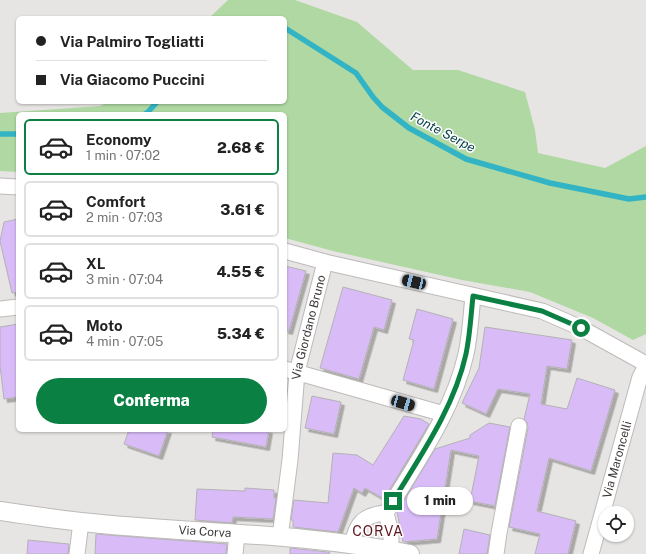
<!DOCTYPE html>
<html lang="it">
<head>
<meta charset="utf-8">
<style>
  body { margin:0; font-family:"Public Sans",sans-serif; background:#f2f2f2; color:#222; height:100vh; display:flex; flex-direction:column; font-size:15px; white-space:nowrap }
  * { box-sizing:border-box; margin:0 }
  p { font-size:13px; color:#767676 }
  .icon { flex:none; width:22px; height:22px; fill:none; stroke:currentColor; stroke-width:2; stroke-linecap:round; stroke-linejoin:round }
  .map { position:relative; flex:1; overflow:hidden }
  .details { position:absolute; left:16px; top:112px; width:271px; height:320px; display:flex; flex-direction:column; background:#fff; border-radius:6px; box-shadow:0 1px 3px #0004 }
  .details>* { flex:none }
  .banner { position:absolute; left:16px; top:16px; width:271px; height:88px; border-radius:6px; box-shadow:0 1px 3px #0004; display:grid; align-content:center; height:88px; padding:0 20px; background:#fff }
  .tools { position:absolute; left:598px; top:506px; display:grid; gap:8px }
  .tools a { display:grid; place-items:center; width:36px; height:36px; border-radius:50%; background:#fff; box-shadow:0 1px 3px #0004; font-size:20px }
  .end { position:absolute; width:18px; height:18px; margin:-9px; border:5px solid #0b8043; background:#fff; box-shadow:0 0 0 2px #fff }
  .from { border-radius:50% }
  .bubble { position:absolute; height:28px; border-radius:14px; background:#fff; box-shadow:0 1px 3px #0004; font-size:13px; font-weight:800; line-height:28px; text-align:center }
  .car { position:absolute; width:12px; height:24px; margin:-12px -6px; border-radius:5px; box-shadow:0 0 3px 1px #0007; background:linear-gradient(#222 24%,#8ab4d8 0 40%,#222 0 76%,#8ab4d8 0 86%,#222 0) }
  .banner b { display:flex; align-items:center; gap:14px; height:38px; font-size:15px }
  .banner b+b { border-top:1px solid #e0e0e0 }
  .banner i { width:10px; height:10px; background:#222 }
  ul { padding:7px 0 0; list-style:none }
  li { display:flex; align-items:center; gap:12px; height:56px; margin:0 8px 6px; padding:0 12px; border:2px solid #e0e0e0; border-radius:6px }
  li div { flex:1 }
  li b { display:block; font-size:15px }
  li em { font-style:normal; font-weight:800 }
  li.active { border-color:#0b8043 }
  li>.icon { width:36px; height:36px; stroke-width:1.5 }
  .primary-button { display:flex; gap:8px; margin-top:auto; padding:8px 20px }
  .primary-button a { flex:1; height:46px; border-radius:24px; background:#0b8043; color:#fff; font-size:16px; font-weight:800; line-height:46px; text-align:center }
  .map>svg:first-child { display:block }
  .green { fill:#afd8a2 }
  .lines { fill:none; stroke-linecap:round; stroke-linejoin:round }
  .stream { stroke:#32b4c5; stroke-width:5.5 }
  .building { fill:#d8bbf7; stroke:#b3b2b5; filter:url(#shadow) }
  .minor-casing { stroke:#bdbab9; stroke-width:17 }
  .tertiary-casing { stroke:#bdbab9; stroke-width:20 }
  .minor { stroke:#fff; stroke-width:15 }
  .tertiary { stroke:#fff; stroke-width:18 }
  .route { stroke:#0b8043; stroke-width:5 }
  .labels { text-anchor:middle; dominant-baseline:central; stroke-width:3; stroke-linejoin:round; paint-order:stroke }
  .street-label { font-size:12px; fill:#3c3a3a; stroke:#fff }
  .water-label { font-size:13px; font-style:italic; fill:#023d45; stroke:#fff }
  .quarter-label { font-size:14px; letter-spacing:1px; fill:#5c171e; stroke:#fff }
</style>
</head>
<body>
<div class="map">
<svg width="646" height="554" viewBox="0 0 646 554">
  <defs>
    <filter id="shadow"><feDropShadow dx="3.5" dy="3.5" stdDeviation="0" flood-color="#0004"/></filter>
  </defs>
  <rect width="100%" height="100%" fill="#e7e5e3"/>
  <path class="green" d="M228,0H295L357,22L413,70H458L525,92L535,130L538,153L605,168L646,146V334L633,340L593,318L530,292L462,280L333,251L285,238V114H18V172L0,171V113L100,106L108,102H285V18H209Z"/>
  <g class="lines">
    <path class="stream" d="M285,28L356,73L373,97L382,107L409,128L466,159L550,183L629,199L646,197
      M145,114L148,112L157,102
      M0,134H18"/>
  </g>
  <path class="building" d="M18,219V292L12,293L0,241L4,222Z
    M285,266L306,271L289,331L285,330Z
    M343,287L392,300L384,330L374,327L359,379L320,368Z
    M417,309L453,319L434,389L403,380L414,340L409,339Z
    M18,324V397L4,399L0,366V327Z
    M485,327L572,340L567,369L547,366L541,404L567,409L577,378L615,390L591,471L549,458L537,511L576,521L568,554H535L540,534L509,527L528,428L527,423L524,419L530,394L498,389L486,414L462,403L479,368Z
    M312,396L341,402L334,434L305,428Z
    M404,416L421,419L429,424L384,499L365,488L362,493L354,488L338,532L293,527V520H291L294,500L328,503L333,453L357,455L373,465Z
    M489,423L510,427L495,506L470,501L479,456L451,450L437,539L403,542L397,512L435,449L470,438V435Z
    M129,430H168L159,456L124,444Z
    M213,430H269L266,447L212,437Z
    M245,488L274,490V498H276L273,519L233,517L232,523L195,520L197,489L245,491Z
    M464,529L490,535L487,554H459Z
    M96,534L227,544L226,554H95Z
    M28,540L69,544L68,554H27Z
    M290,548L327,552H330L329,554H290Z"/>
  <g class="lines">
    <defs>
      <g id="minor">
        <path d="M0,186L18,187"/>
        <path d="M285,251L325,262L542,311L581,328L646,364"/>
        <path d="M0,309L18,307"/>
        <path d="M285,369L444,414"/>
        <path d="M386,513C416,463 453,412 466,354C470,336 471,315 473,296"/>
        <path d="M386,513C389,525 393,537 390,550"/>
        <path id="s1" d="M280,537L290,460L297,372L325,262"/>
        <path d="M352,545C356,523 363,515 386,513"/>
        <path d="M77,554L81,522"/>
        <path d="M235,554L237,534"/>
        <path d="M496,554L499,533L519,426"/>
        <path id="s2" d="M591,554L640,377L646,366"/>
      </g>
      <g id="tertiary">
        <path id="s3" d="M0,511C27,515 54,519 81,522C191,534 302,532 410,554"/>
      </g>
    </defs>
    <use href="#minor" class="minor-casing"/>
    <use href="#tertiary" class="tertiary-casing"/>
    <use href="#minor" class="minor"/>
    <use href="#tertiary" class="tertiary"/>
  </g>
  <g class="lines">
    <path class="route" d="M393,501C421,455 454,408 466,354C470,335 471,315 473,296L542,311L581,328"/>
  </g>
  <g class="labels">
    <g class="street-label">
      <text stroke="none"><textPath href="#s1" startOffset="212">Via Giordano Bruno</textPath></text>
      <text stroke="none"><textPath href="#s2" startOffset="98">Via Maroncelli</textPath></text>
      <text stroke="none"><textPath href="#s3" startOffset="206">Via Corva</textPath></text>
    </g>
    <g class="water-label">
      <text transform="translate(443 132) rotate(28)">Fonte Serpe</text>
    </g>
    <g class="quarter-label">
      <text x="378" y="531">CORVA</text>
    </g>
  </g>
</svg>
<div class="tools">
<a><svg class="icon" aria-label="locate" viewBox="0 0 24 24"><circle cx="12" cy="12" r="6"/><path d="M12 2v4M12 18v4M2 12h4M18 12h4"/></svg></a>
</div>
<i class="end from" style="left:581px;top:328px"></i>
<i class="end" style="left:393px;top:501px"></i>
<div class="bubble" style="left:407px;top:487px;width:66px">1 min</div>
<i class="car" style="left:414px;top:282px;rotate:283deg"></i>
<i class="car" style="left:403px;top:403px;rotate:106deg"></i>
<div class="banner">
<b><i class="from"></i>Via Palmiro Togliatti</b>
<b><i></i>Via Giacomo Puccini</b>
</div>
<section class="details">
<ul>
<li class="active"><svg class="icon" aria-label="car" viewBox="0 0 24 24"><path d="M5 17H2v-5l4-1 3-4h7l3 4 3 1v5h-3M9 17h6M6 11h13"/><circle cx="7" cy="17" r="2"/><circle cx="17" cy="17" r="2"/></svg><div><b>Economy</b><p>1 min · 07:02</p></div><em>2.68 €</em></li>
<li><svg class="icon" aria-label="car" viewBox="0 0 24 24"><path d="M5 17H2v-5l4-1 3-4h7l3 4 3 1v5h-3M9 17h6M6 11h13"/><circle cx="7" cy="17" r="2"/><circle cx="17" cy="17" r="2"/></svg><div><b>Comfort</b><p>2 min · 07:03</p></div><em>3.61 €</em></li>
<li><svg class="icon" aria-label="car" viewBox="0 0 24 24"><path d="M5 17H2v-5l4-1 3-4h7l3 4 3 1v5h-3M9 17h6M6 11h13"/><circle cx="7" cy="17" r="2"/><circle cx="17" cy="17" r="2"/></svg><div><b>XL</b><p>3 min · 07:04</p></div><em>4.55 €</em></li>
<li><svg class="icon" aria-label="car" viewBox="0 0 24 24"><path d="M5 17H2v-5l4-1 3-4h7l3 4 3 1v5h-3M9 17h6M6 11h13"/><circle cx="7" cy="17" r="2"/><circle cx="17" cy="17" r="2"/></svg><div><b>Moto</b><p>4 min · 07:05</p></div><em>5.34 €</em></li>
</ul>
<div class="primary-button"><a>Conferma</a></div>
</section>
</div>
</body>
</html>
